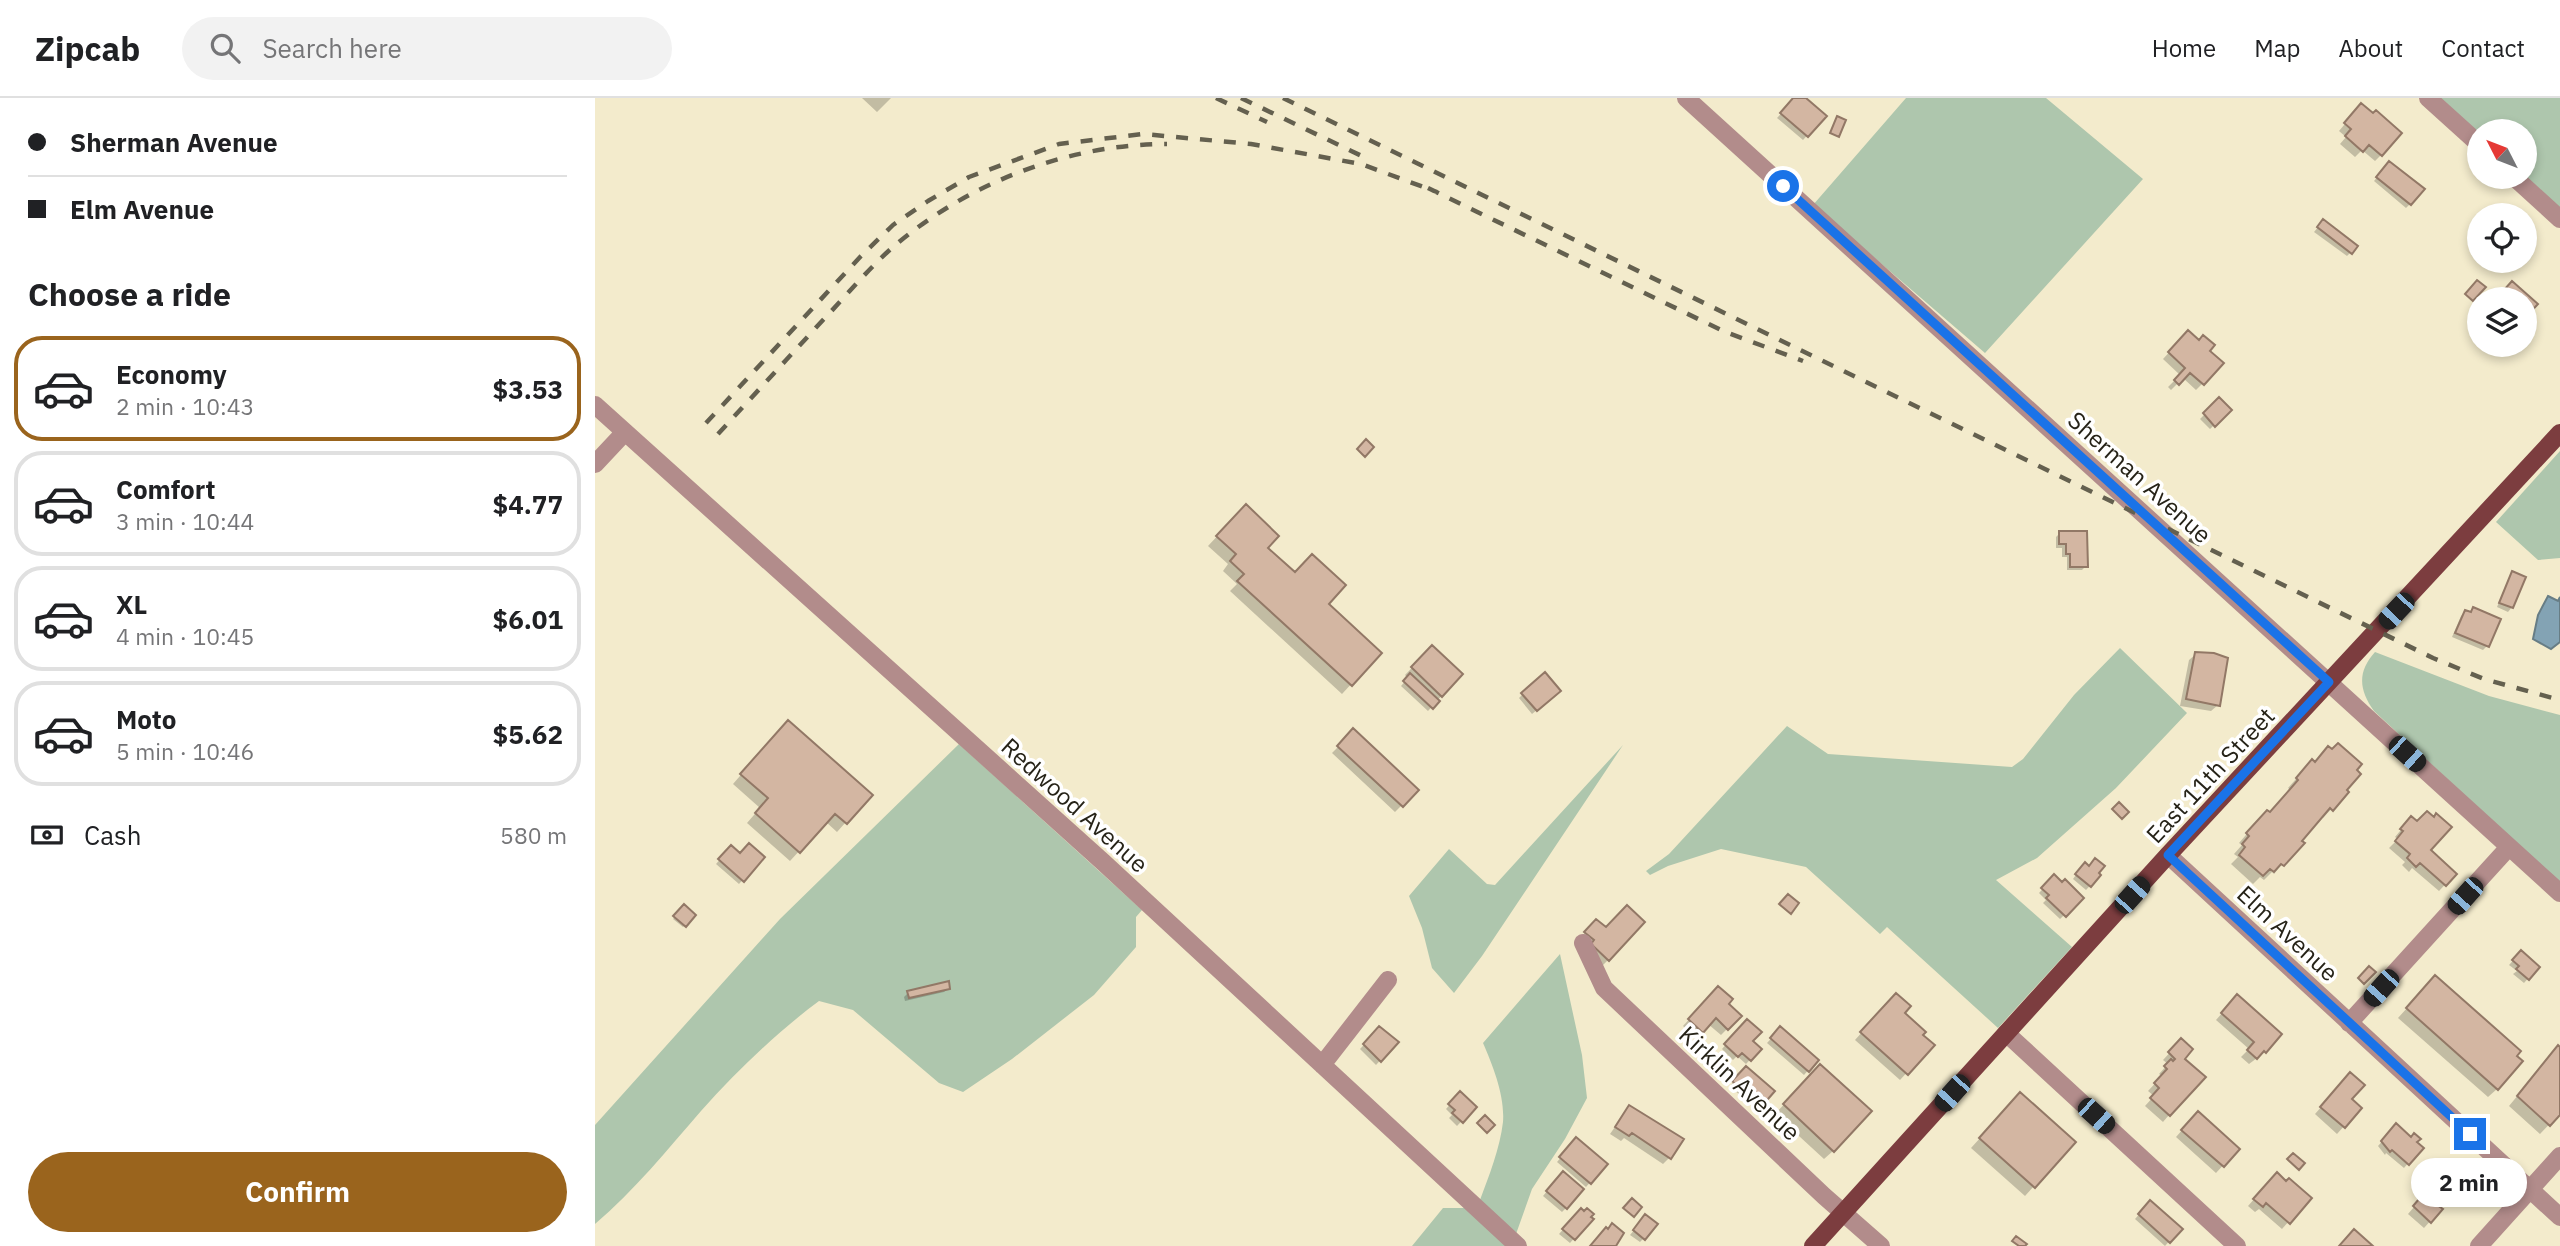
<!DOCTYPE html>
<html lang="en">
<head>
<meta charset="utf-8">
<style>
  body { margin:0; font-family:"IBM Plex Sans",sans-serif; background:#f2f2f2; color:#202124; height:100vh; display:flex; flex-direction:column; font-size:26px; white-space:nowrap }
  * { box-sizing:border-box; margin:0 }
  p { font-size:23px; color:#757577 }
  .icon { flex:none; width:38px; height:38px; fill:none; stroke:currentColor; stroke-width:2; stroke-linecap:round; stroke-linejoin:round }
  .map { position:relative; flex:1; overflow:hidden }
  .side { display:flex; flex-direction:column; background:#fff; width:595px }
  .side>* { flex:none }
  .hud { display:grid; align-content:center; height:154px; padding:0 28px; background:#fff }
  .needle { width:46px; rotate:312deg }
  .buttons { position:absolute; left:1872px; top:21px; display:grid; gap:14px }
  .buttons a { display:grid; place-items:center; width:70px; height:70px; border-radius:50%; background:#fff; box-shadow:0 4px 10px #0003; font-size:35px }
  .end { position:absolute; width:32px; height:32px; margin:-16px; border:9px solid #1a73e8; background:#fff; box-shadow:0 0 0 4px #fff }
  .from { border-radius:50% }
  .bubble { position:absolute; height:49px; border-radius:24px; background:#fff; box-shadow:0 4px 10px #0003; font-size:23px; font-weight:700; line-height:49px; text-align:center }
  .car { position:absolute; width:21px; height:42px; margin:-21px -10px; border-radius:9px; box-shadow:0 0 5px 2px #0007; background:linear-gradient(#222 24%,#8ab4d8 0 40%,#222 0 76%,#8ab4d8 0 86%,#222 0) }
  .hud b { display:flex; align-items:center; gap:24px; height:66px; font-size:26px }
  .hud b+b { border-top:2px solid #e0e0e0 }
  .hud i { width:18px; height:18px; background:#202124 }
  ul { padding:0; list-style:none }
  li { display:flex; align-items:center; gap:21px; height:105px; margin:0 14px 10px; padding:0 14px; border:4px solid #e0e0e0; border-radius:28px }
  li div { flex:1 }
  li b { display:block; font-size:26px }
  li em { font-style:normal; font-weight:700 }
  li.current { border-color:#9a641d }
  li>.icon { width:63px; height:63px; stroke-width:1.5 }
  h2 { padding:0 28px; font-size:32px; line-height:84px }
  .pay { display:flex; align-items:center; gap:18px; height:77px; padding:0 28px; font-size:26px }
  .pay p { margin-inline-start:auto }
  .primary-button { display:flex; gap:14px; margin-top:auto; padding:14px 28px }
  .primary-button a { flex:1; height:80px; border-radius:42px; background:#9a641d; color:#fff; font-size:28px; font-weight:700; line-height:80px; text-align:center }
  header { display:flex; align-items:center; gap:42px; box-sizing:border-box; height:98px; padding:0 35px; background:#fff; border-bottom:2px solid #e0e0e0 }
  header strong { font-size:33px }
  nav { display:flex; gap:38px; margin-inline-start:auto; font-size:24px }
  .search { width:490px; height:63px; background:#f2f2f2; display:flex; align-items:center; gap:18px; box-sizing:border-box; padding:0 24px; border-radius:38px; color:#757577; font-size:26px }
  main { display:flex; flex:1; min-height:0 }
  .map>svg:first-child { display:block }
  .green { fill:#aec6ad }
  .water { fill:#83a3b4; stroke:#677d85; stroke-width:2 }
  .shadow { fill:#0003 }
  .building { fill:#d3b6a2; stroke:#927866; stroke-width:2 }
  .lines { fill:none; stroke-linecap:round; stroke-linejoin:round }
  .minor { stroke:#b28c8b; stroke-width:18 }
  .major { stroke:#7c3d3f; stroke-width:18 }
  .rail { stroke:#64604f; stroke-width:4.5; stroke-dasharray:12 12; stroke-linecap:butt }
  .route { stroke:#1a73e8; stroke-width:9 }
  .labels { text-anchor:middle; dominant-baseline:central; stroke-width:7; stroke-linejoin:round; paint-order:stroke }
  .street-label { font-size:24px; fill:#262318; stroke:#fff }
</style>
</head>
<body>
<header>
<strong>Zipcab</strong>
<div class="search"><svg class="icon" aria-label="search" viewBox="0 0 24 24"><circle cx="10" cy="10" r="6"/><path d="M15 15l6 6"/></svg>Search here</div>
<nav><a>Home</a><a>Map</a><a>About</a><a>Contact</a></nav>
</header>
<main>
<section class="side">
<div class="hud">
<b><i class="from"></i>Sherman Avenue</b>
<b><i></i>Elm Avenue</b>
</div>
<h2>Choose a ride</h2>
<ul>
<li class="current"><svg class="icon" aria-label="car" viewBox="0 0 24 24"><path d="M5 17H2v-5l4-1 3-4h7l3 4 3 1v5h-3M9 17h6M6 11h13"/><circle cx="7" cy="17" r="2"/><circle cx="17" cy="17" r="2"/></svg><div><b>Economy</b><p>2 min · 10:43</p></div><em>$3.53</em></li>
<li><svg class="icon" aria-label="car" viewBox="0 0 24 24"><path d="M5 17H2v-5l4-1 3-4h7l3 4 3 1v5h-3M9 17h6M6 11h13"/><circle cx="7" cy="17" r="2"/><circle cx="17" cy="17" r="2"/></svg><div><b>Comfort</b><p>3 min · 10:44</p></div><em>$4.77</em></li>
<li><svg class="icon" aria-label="car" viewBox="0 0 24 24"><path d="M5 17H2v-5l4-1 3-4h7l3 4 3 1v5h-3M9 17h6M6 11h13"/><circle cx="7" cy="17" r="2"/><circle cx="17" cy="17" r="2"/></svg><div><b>XL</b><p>4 min · 10:45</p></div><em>$6.01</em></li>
<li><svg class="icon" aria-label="car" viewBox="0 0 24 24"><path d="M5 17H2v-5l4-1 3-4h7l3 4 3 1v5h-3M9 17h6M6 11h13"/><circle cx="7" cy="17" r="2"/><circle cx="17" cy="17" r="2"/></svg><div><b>Moto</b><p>5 min · 10:46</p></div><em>$5.62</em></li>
</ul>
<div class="pay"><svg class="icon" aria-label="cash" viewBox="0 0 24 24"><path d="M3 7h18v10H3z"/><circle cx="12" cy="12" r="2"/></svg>Cash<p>580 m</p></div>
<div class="primary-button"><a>Confirm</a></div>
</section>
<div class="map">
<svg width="1965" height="1148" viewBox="0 0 1965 1148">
  <rect width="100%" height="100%" fill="#f3ebcc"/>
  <path class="green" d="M1311,0H1451L1548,81L1390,255L1218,107Z
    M1845,0H1965V110L1930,78V33H1885V36Z
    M1965,353V460L1943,462L1901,424Z
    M1525,550L1592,615L1521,690L1442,760L1401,782L1477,849L1403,930L1292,829L1285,836L1211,769L1126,751L1073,768L1055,777L1051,773L1074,756L1192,628L1233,656L1417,669L1428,661L1479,597Z
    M1780,554L1894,598L1965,617V786L1779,613C1764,592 1762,574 1780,554Z
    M364,646L547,812L541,819V849L499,897L417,961L368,994L344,985L258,912L224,903C181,935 142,973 106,1013C72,1052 40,1092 0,1126V1027L185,821Z
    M1028,647L887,858L859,895L837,870L827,830L814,798L854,751L892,786L900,787Z
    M965,856L987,957L992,1000L970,1041L937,1091L921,1136L885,1102C894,1078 905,1050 908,1024C910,998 898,968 888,945Z
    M848,1110H870L911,1148H817Z"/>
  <path class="water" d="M1953,498L1963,503L1965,499V544L1956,551L1938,541L1943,517Z"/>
  <path class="shadow" d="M267,0H296L282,14Z
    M1200,0H1208L1229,19L1208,42L1182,20Z
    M1760,14L1786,57L1780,63L1767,52L1760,59L1745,46L1751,39L1744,33Z
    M1791,69L1815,106L1811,110L1779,83Z
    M1724,128L1755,155L1752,158L1719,134Z
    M1593,234L1627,266L1601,292L1588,280L1576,292L1573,289L1585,277L1568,261Z
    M1889,247H1904L1897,254Z
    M1624,302L1635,312L1615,331L1605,321Z
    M642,417L671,450L785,555L747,596L635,493L642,486L628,473L633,466L613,448Z
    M1465,435L1491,468L1487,472H1472V459H1467V450H1461V439Z
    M1918,476L1917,509L1913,514L1902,509L1914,480Z
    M1879,511L1904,522L1892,548L1888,552L1857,539L1866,518L1870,514L1874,515Z
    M837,549L866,576L833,613L806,588L813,580L810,577Z
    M1601,556L1623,607L1616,613L1585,608L1594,562Z
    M928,596L960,597L937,616L924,600Z
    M184,633L275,697L242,734L231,724L195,763L152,725L165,710L138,686Z
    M759,633L822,692L800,714L737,655Z
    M1708,673L1752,694L1728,720L1726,719L1679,776L1677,774L1669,782L1665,779L1658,786L1636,766L1643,759L1639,756L1647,747L1644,745L1663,723L1674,716L1696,692L1693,690Z
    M1810,727L1860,776L1844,793L1817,770L1814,774L1807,767L1810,764L1794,750L1803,741L1800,739Z
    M136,749L145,757L168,759L144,786L121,766Z
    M1486,770H1494L1504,778L1491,792L1478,781Z
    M1459,779L1487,800L1465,821L1448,805L1451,802L1444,795Z
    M89,809L99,817L88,829L78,821Z
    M1001,823L1013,862L1007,868L984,841Z
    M1926,854L1943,869L1929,885L1918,876L1922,873L1914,867Z
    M1831,889L1902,991L1893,999L1803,920Z
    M354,890L349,894L310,903L309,899L313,895Z
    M1123,890L1132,906L1145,918L1126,937L1113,926L1100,940L1088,928Z
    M1294,904L1337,947L1305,982L1260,942Z
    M1636,905L1670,954L1654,966L1646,959L1654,951L1621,922Z
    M1152,923L1156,943L1165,951L1151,966L1142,958L1138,962L1127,951Z
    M784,931L802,944L781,967L765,951Z
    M1185,931L1222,962L1209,977L1172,945Z
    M1580,949L1587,961L1574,1017L1568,1024L1550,1008L1559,998L1553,993L1567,978L1564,976L1573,966L1568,962Z
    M1963,949L1965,950V1015L1945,1036L1914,1008Z
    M1151,970L1177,993L1160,1011L1135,988Z
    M1217,977L1238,1053L1229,1061L1180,1016Z
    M1749,983L1755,1001L1765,1010L1742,1036L1720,1016Z
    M865,995L880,1009L862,1028L854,1020L857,1017L851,1011Z
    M1417,1005L1479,1044L1430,1098L1376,1050Z
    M1034,1009L1074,1060L1068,1066L1029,1040L1026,1043L1015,1036Z
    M1596,1022L1643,1051L1621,1075L1581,1039Z
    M1801,1028L1826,1050L1809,1070L1791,1055L1790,1057L1783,1048Z
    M982,1041L1011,1066L991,1089L962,1064Z
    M1878,1078L1862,1095L1858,1092L1843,1109L1846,1111L1829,1130L1813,1116L1843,1081Z
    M964,1079L971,1110L967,1114L948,1098Z
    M1675,1083L1715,1100L1687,1131L1664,1111L1660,1114L1653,1108Z
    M1555,1104L1585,1131L1570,1148L1540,1121Z
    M986,1112L996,1121L975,1145L964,1136Z
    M1047,1123L1049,1140L1045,1144L1035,1137Z"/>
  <path class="building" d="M1198,0H1211L1232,18L1213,39L1185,15Z
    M1766,5L1778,15L1781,12L1807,35L1787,58L1774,47L1768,54L1750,38L1756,31L1749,25Z
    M1242,18L1251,22L1244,39L1235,35Z
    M1794,63L1830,91L1816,107L1781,79Z
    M1728,121L1763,148L1757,156L1722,129Z
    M1882,182L1891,189L1878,203L1870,196Z
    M1917,183L1943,206L1930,220V201H1901Z
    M1593,232L1604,242L1608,237L1620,247L1615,253L1629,265L1609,287L1595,275L1584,287L1579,282L1590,270L1573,254Z
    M1624,299L1637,312L1620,329L1608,315Z
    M771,341L779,349L770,359L762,351Z
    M651,406L684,438L673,450L700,474L717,456L751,487L734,506L787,555L757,588L642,483L649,476L635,463L641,456L621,438Z
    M1464,433H1492L1493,469H1475V456H1471V446H1464Z
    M1917,473L1931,479L1918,510L1904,505Z
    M1878,509L1906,521L1894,549L1860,535L1870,512L1876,514Z
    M837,547L868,576L847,599L816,569Z
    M1600,554L1619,555L1633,560L1625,608L1591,601Z
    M950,574L966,593L942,613L926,595Z
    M815,575L845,603L838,611L808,583Z
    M193,622L278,697L252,726L240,716L205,755L160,715L173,700L145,676Z
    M758,630L824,692L808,709L742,648Z
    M1743,645L1767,666L1762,672L1766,676L1752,692L1754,694L1738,713L1735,710L1707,743L1710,745L1689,768L1686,766L1679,774L1675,771L1668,778L1644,757L1650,749L1647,746L1654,738L1651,735L1672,712L1675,714L1703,682L1701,680L1717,661L1720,664L1733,648L1737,651Z
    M1524,704L1534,714L1527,721L1517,711Z
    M1832,713L1839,719L1841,715L1857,729L1836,752L1862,776L1851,788L1825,765L1821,769L1812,760L1815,756L1800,743L1808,733L1805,731L1816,718L1822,723Z
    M154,745L170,759L149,784L123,761L136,747L145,755Z
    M1500,760L1510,768L1504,775L1506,777L1496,789L1480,776L1490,764L1494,768Z
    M1459,776L1467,784L1470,781L1489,800L1471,819L1451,800L1454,797L1446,790Z
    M1193,796L1204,805L1196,816L1184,806Z
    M89,806L101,817L91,829L78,818Z
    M1032,807L1050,824L1014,863L996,846L999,842L989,834L1001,821L1011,829Z
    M1926,852L1945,869L1934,882L1921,871L1924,868L1917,862Z
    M1774,868L1781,874L1769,886L1763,880Z
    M1840,877L1926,953L1922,958L1928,963L1903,992L1811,910Z
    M354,883L355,891L314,900L312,893Z
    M1123,888L1138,901L1134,906L1147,918L1133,932L1121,920L1108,935L1093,921Z
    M1301,895L1316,908L1310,915L1331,934L1328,937L1340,947L1313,977L1265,934Z
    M1642,896L1687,936L1671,955L1669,953L1662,961L1652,952L1659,944L1626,915Z
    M1152,921L1167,934L1158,943L1167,951L1156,963L1147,955L1143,959L1129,946Z
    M784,928L804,944L786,964L768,946Z
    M1185,928L1224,962L1214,974L1175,940Z
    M1586,940L1598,951L1590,961L1611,979L1575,1018L1555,1000L1564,990L1559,985L1572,971L1569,968L1576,961L1578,963L1580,961L1573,954Z
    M1963,947L1965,949V1017L1955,1028L1922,998Z
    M1225,966L1277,1013L1239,1054L1188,1006Z
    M1151,968L1180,993L1166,1009L1137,983Z
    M1755,974L1770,987L1757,1001L1767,1010L1750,1030L1725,1009Z
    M865,993L882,1009L868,1025L857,1015L860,1012L853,1006Z
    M1425,994L1481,1044L1440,1090L1384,1040Z
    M1034,1007L1089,1041L1076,1061L1037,1035L1034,1038L1020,1029Z
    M1603,1013L1645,1051L1629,1069L1586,1032Z
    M890,1017L900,1027L892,1035L882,1025Z
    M1801,1025L1816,1039L1819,1035L1826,1041L1822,1044L1829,1050L1814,1067L1797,1052L1795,1054L1786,1043Z
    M981,1039L1013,1066L996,1086L964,1059Z
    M1698,1055L1710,1065L1704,1072L1692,1061Z
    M1867,1065L1881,1078L1870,1090L1865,1086L1845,1109L1848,1111L1836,1125L1818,1108L1849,1072L1856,1078Z
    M968,1073L989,1091L972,1111L951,1093Z
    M1682,1074L1691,1083L1694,1080L1717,1100L1695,1126L1671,1105L1668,1109L1658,1101Z
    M1037,1100L1047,1109L1039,1119L1028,1110Z
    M1555,1102L1588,1131L1575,1145L1543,1116Z
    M986,1110L989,1113L992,1110L999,1116L996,1119L999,1121L980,1142L967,1131Z
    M1050,1116L1063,1126L1050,1142L1038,1132Z
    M1017,1125L1029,1135L1021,1148H995L1011,1129L1013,1131Z
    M1759,1131L1778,1148H1744Z
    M1421,1138L1432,1146L1430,1148H1424L1417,1143Z"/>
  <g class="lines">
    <path class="minor" d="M1091,0L1965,795
      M1833,0L1885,47
      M1919,79L1965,121
      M0,307L508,764L923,1148
      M0,366L30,334
      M1573,757L1965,1119
      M988,845L1009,890L1229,1098L1286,1148
      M1754,925L1914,749
      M1411,935L1642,1148
      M727,967L793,882
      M1884,1148L1965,1058"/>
    <path class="major" d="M1218,1148L1573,757L1965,335"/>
    <path class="rail" d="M621,0L672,24
      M646,0L773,61
      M688,0L1838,560L1889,581L1965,602
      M833,90L1128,233L1208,263
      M111,325L266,158L298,127L333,103L374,79L464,46L548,36L656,46L766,66L842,94
      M123,336C158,298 193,260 228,222C251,198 273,171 298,149C373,85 473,46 572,46"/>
  </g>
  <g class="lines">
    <path class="route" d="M1188,88L1734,584L1573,757L1875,1036"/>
  </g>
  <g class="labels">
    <g class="street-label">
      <text transform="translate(1545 379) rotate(42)">Sherman Avenue</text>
      <text transform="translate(1615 677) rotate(-47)">East 11th Street</text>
      <text transform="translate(480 707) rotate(42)">Redwood Avenue</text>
      <text transform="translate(1693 835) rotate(43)">Elm Avenue</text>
      <text transform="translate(1145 985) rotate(43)">Kirklin Avenue</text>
    </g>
  </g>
</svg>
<div class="buttons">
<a><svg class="needle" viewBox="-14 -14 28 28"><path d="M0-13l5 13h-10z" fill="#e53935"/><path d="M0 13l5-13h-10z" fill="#757577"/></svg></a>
<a><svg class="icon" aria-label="locate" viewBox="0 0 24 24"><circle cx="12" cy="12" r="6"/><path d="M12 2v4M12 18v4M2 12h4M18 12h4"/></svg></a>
<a><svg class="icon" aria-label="layers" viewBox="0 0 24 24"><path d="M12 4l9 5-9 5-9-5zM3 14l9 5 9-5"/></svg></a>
</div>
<i class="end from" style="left:1188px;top:88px"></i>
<i class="end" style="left:1875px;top:1036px"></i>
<div class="bubble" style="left:1816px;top:1060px;width:116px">2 min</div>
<i class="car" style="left:1801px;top:513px;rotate:223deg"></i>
<i class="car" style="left:1812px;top:656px;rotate:132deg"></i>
<i class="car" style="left:1537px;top:797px;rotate:42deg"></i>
<i class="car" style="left:1870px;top:798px;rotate:222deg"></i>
<i class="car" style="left:1786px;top:890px;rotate:222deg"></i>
<i class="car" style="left:1357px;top:995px;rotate:222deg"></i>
<i class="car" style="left:1501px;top:1018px;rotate:132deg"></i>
</div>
</main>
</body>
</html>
